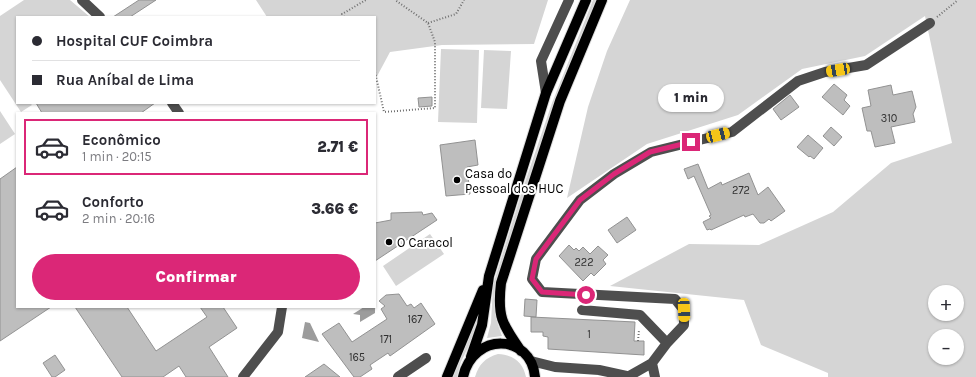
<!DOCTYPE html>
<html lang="pt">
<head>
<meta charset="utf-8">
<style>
  body { margin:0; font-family:Karla,sans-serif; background:#f7f7f7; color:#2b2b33; height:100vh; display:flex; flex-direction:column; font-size:15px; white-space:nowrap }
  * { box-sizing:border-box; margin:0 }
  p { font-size:13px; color:#7c7c81 }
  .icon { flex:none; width:22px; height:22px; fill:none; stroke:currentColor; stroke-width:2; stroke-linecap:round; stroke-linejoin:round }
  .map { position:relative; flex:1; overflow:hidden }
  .panel { position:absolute; left:16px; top:112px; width:360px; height:196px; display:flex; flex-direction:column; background:#fff; border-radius:0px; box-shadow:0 1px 3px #0004 }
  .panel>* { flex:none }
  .banner { position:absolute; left:16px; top:16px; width:360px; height:88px; border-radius:0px; box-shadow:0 1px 3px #0004; display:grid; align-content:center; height:88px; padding:0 16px; background:#fff }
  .controls { position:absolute; left:928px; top:285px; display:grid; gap:8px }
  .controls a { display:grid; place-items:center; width:36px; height:36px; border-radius:50%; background:#fff; box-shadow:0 1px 3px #0004; font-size:20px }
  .end { position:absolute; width:18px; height:18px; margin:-9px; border:5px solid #db2777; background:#fff; box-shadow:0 0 0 2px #fff }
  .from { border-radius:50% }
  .bubble { position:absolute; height:28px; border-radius:14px; background:#fff; box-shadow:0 1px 3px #0004; font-size:13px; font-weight:800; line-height:28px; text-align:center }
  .car { position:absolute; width:12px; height:24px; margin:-12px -6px; border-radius:5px; box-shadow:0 0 3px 1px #0007; background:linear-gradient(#f5c518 24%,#345 0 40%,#f5c518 0 76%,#345 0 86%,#f5c518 0) }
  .banner b { display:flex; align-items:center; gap:14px; height:38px; font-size:15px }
  .banner b+b { border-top:1px solid #e1e1e2 }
  .banner i { width:10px; height:10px; background:#2b2b33 }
  ul { padding:7px 0 0; list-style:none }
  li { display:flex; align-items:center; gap:12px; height:56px; margin:0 8px 6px; padding:0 8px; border:2px solid transparent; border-radius:0px }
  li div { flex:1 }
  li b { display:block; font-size:15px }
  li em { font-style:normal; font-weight:800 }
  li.on { border-color:#db2777 }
  li>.icon { width:36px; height:36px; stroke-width:1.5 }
  .button { display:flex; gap:8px; margin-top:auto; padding:8px 16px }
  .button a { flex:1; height:46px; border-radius:24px; background:#db2777; color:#fff; font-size:16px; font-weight:800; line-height:46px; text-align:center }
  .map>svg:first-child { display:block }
  .green { fill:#d5d5d5; fill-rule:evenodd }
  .water { fill:#9c9c9c }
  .building { fill:#bebebe; stroke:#929292 }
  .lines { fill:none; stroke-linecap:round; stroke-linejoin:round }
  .major-casing { stroke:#dbdbdb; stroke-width:12 }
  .path { stroke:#707070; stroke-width:2; stroke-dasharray:1 2; stroke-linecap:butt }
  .minor { stroke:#4e4e4e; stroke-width:10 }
  .major { stroke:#000; stroke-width:10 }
  .route { stroke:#db2777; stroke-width:5 }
  .poi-dot { fill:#000; stroke:#fff; stroke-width:1.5 }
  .labels { text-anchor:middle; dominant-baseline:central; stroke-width:4; stroke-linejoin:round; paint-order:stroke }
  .number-label { font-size:11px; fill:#303030 }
  .poi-label { font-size:13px; fill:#000; stroke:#fff; text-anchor:start }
</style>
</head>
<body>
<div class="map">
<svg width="976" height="377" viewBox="0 0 976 377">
  <rect width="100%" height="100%" fill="#fff"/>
  <path class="green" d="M24,0H70L90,17H17V103H30L32,105L21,112L0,80V16Z
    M256,0H548L534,44L442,45L390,52L375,80V17H267Z
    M593,0H597L566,75L496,312L498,325L502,336L487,338L491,323L493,285L522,191L552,103Z
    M630,0H976V377H828V373L761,345L744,300L610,286L689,244L759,245L833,212L891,163L952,143L925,16L865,56L802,69L738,115L647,144L567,198L588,107L607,51ZM935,292H957V314H935ZM935,336H957V358H935Z
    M441,49L479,50L477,123L438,122Z
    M484,50L511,51L507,109L481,108Z
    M0,111L15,134L0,144Z
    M430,234L444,254L396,286L383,266Z
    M480,311L477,329L461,362L457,377H452Z
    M498,354C513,355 523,362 526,377H475C479,364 485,358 498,354Z"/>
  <path class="water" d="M364,307H375V313L360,322V315L353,314Z
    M305,322L310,323L319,342L302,338Z"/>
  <path class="building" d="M139,0H156L130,17H113Z
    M834,84L847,95L844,100L850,106L843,115L822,97Z
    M891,85L893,95L912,91L916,107L913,114L915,122L891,127L895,143L875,147L871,131H867L862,108L871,106L868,90Z
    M790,95L799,107L781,120L773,109Z
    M432,97V106L419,107L418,98Z
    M36,103H155L141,113H42Z
    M831,127L842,137L834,146L823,136Z
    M808,135L823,148L814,159L810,156L809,157L797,147Z
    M475,140L478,165L467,167L470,194L446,196L440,145Z
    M698,164L708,189L721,182L722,185L749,173L758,195L768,187L785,211L771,221L769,219L764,223H760L753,214L745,217L744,215L711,230L710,229L707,230L703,222L711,218L709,216L711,215L694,176L688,179L684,169Z
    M17,167V307H51L0,341V179Z
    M422,212L423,215L432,213L437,220L375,261V223L391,220V213Z
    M627,217L636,230L617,243L608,230Z
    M569,245L574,250L576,248L579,251L583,247L590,254L598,246L608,255L603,260L606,264L594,276L591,273L583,281L559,256Z
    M399,294L407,306L411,304L414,308L421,303L435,324L390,356L388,353L370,365L372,369L360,377H354L322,334L339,323L352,342L387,319L381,309L385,306L379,301L386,295Z
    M525,299L537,300L536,317L524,316Z
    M75,307H127L156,351L207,317L200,307H223L237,328L209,347L228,377H186L179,366L163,377H122Z
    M531,317L635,322L634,341H644V355L548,349V337L543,336V332H531Z
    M55,355L65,370L55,377H52L43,363Z
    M324,364L340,377H305Z"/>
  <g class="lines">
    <defs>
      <path id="major" d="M521,351C502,324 497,317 501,283L560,101L602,0
        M471,357L482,325L489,276L546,93L586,0
        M447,377L483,290
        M463,377C473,332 531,333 535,377"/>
    </defs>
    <use href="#major" class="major-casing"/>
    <path class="path" d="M344,17L342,14L366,0
      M937,17L958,0
      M428,23L456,14L464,0
      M375,72L384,112L435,108V42L428,23L395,0
      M638,341L639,330"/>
    <path class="minor" d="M82,0L100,17
      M546,93L541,61L569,0
      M172,103L179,113
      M582,310L640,315L667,343
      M531,361L555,367L599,370L631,377
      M652,363L667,343L684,325V310L675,299L542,292L532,279L536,259L580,200L614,174L651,152L732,132L798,81L825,72L866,65L930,23
      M652,363L655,377
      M629,376L652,363
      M243,377L278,332L282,307
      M398,377L426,358"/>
    <use href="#major" class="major"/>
  </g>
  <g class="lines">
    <path class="route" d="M586,295L542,292L532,279L536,259L580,200L614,174L650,152L691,142"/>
  </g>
  <g class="poi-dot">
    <circle cx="457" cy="180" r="4"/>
    <circle cx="389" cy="242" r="4"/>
  </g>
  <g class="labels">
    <g class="number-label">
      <text x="889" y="118">310</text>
      <text x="741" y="190">272</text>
      <text x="584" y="262">222</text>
      <text x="415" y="319">167</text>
      <text x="589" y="334">1</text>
      <text x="386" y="339">171</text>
      <text x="357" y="357">165</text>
    </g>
    <g class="poi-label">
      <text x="465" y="173">Casa do<tspan x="465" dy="15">Pessoal dos HUC</tspan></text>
      <text x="397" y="242">O Caracol</text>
    </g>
  </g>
</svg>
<div class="controls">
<a>+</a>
<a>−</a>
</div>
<i class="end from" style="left:586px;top:295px"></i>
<i class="end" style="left:691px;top:142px"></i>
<div class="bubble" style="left:658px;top:84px;width:66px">1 min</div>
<i class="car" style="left:838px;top:70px;rotate:260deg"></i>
<i class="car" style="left:718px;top:135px;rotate:76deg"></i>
<i class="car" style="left:684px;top:310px;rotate:178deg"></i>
<div class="banner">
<b><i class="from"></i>Hospital CUF Coimbra</b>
<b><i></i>Rua Aníbal de Lima</b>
</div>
<section class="panel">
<ul>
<li class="on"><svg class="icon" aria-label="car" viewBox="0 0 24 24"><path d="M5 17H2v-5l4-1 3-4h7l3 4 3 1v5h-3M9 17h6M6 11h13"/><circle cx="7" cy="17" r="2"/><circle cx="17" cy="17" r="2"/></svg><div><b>Econômico</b><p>1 min · 20:15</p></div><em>2.71 €</em></li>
<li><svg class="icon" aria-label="car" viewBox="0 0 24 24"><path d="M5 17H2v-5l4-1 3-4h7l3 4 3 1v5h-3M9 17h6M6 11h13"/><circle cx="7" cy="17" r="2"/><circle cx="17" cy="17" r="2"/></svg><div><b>Conforto</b><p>2 min · 20:16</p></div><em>3.66 €</em></li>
</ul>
<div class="button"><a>Confirmar</a></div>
</section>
</div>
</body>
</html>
